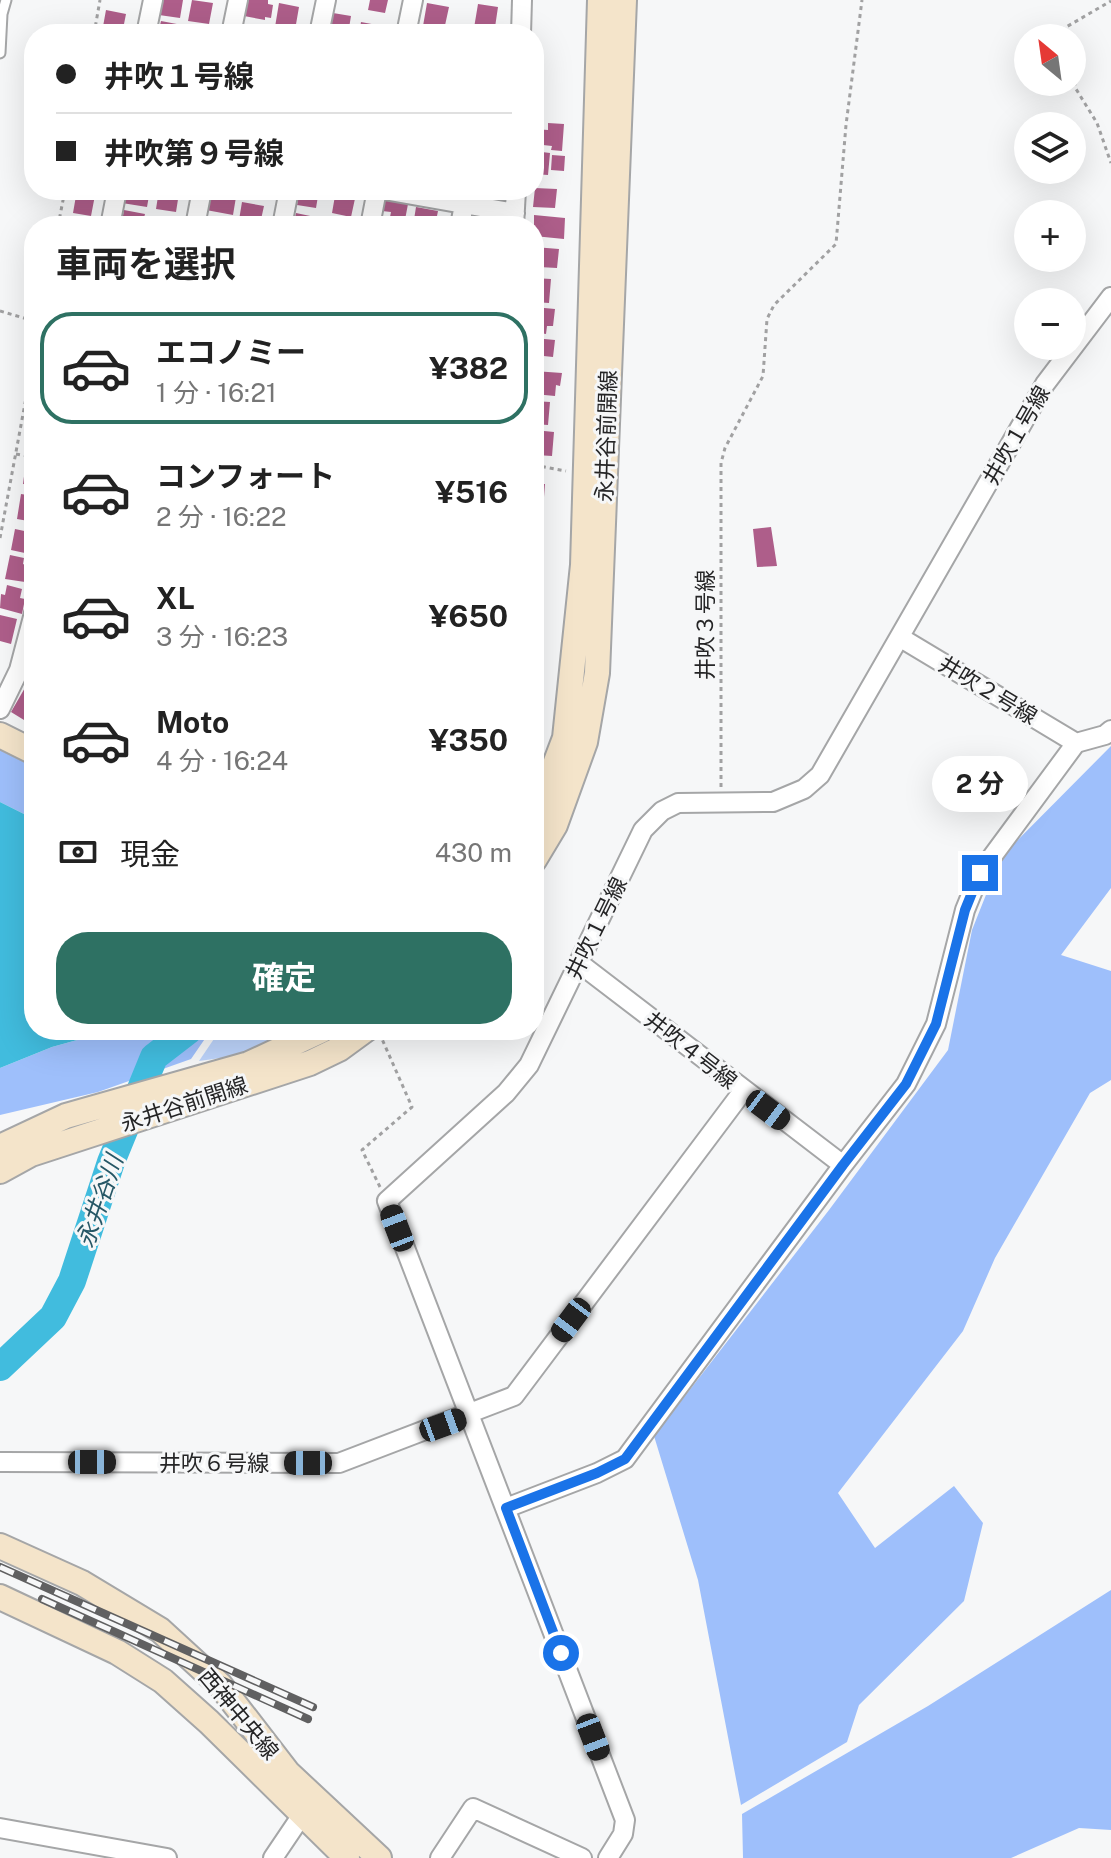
<!DOCTYPE html>
<html lang="ja">
<head>
<meta charset="utf-8">
<style>
  body { margin:0; font-family:"Public Sans","Noto Sans JP",sans-serif; background:#f6f6f6; color:#222; height:100vh; display:flex; flex-direction:column; font-size:30px; white-space:nowrap }
  * { box-sizing:border-box; margin:0 }
  p { font-size:26px; color:#767676 }
  .icon { flex:none; width:44px; height:44px; fill:none; stroke:currentColor; stroke-width:2; stroke-linecap:round; stroke-linejoin:round }
  .map { position:relative; flex:1; overflow:hidden }
  .side { position:absolute; left:24px; top:216px; width:520px; height:824px; display:flex; flex-direction:column; background:#fff; border-radius:32px; box-shadow:0 8px 32px #0002 }
  .side>* { flex:none }
  .hud { position:absolute; left:24px; top:24px; width:520px; height:176px; border-radius:32px; box-shadow:0 8px 32px #0002; display:grid; align-content:center; height:176px; padding:0 32px; background:#fff }
  .needle { width:52px; rotate:331deg }
  .controls { position:absolute; left:1014px; top:24px; display:grid; gap:16px }
  .controls a { display:grid; place-items:center; width:72px; height:72px; border-radius:50%; background:#fff; box-shadow:0 8px 32px #0002; font-size:40px }
  .end { position:absolute; width:36px; height:36px; margin:-18px; border:10px solid #1a73e8; background:#fff; box-shadow:0 0 0 4px #fff }
  .from { border-radius:50% }
  .bubble { position:absolute; height:56px; border-radius:28px; background:#fff; box-shadow:0 8px 32px #0002; font-size:26px; font-weight:700; line-height:56px; text-align:center }
  .car { position:absolute; width:24px; height:48px; margin:-24px -12px; border-radius:10px; box-shadow:0 0 6px 2px #0007; background:linear-gradient(#222 24%,#8ab4d8 0 40%,#222 0 76%,#8ab4d8 0 86%,#222 0) }
  .hud b { display:flex; align-items:center; gap:28px; height:76px; font-size:30px }
  .hud b+b { border-top:2px solid #e0e0e0 }
  .hud i { width:20px; height:20px; background:#222 }
  ul { padding:0; list-style:none }
  li { display:flex; align-items:center; gap:24px; height:112px; margin:0 16px 12px; padding:0 16px; border:4px solid transparent; border-radius:32px }
  li div { flex:1 }
  li b { display:block; font-size:30px }
  li em { font-style:normal; font-weight:700 }
  li.on { border-color:#2e7163 }
  li>.icon { width:72px; height:72px; stroke-width:1.5 }
  h2 { padding:0 32px; font-size:36px; line-height:96px }
  .pay { display:flex; align-items:center; gap:20px; height:88px; padding:0 32px; font-size:30px }
  .pay p { margin-inline-start:auto }
  .button { display:flex; gap:16px; margin-top:auto; padding:16px 32px }
  .button a { flex:1; height:92px; border-radius:32px; background:#2e7163; color:#fff; font-size:32px; font-weight:700; line-height:92px; text-align:center }
  .map>svg:first-child { display:block }
  .green { fill:#bcd3fa }
  .forest { fill:#9ebffb }
  .water { fill:#41bcde }
  .lines { fill:none; stroke-linecap:round; stroke-linejoin:round }
  .river { stroke:#41bcde; stroke-width:28 }
  .building { fill:#ae5e8a }
  .lane-casing { stroke:#a5a6a7; stroke-width:13 }
  .street-casing { stroke:#a5a6a7; stroke-width:22 }
  .secondary-casing { stroke:#a5a6a7; stroke-width:28 }
  .path { stroke:#a1a1a2; stroke-width:3; stroke-dasharray:4 4; stroke-linecap:butt }
  .lane { stroke:#fff; stroke-width:9 }
  .street { stroke:#fff; stroke-width:18 }
  .secondary { stroke:#f4e4ca; stroke-width:24 }
  .rail-casing { stroke:#606061; stroke-width:8 }
  .rail { stroke:#f6f7f8; stroke-width:5; stroke-dasharray:15; stroke-linecap:butt }
  .route { stroke:#1a73e8; stroke-width:10 }
  .labels { text-anchor:middle; dominant-baseline:central; stroke-width:6; stroke-linejoin:round; paint-order:stroke }
  .street-label { font-size:22px; fill:#252526; stroke:#f6f7f8 }
  .water-label { font-size:24px; font-style:italic; fill:#265766; stroke:#f6f7f8 }
</style>
</head>
<body>
<div class="map">
<svg width="1111" height="1858" viewBox="0 0 1111 1858">
  <rect width="100%" height="100%" fill="#f6f7f8"/>
  <path class="green" d="M220,1030H299L235,1056L199,1061Z"/>
  <path class="forest" d="M1111,746V888L1061,955L1111,971V1080L1090,1093L995,1258L963,1331L838,1493L875,1548L954,1486L983,1523L964,1601L859,1705L847,1742L741,1805L698,1580L654,1436L829,1210L948,1050L972,930L1001,857Z
    M0,750L34,767V819L0,802Z
    M113,1030H211L191,1059L98,1092L0,1115V1068L52,1047Z
    M1111,1590V1830L1079,1828L1011,1858H743L742,1814L928,1706Z"/>
  <path class="water" d="M0,802L34,819V1030H113L52,1047L0,1068Z"/>
  <g class="lines">
    <path class="river" d="M0,1367L53,1317L72,1281L111,1162L154,1057L189,1030"/>
  </g>
  <path class="building" d="M161,0H183L180,18L159,15Z
    M192,0L213,3L209,24L188,21Z
    M247,0H268V4L273,5L271,18L265,17V20L244,16Z
    M370,0H388L385,13L368,10Z
    M279,3L299,7L295,30L275,27Z
    M427,3L449,7L444,30L423,26Z
    M478,4L498,7L494,34H473Z
    M106,10L126,14L122,34L102,32Z
    M333,13L351,16L348,34H329Z
    M161,21L182,25L180,34H158Z
    M361,22L382,26L381,34H359Z
    M548,123L564,124L562,151L551,150L552,146L534,144V129L548,130Z
    M534,151L550,153L548,175L534,174Z
    M552,155L565,156L564,171L551,170Z
    M535,188L557,189L555,208L533,207Z
    M77,190H96L91,216L73,213Z
    M124,190H150L147,207L122,203Z
    M159,190L179,193L176,212L156,209Z
    M300,190H319L316,208L297,205Z
    M336,190L356,194L351,217L332,213Z
    M209,192L236,197L233,215L206,210Z
    M384,200L408,204L404,225L389,222L391,212L382,211Z
    M242,202L264,206L260,224L239,220Z
    M416,207L438,211L435,226H413Z
    M124,210L145,214L142,226H121Z
    M296,213L315,217L314,226H293Z
    M534,215L565,218L564,239L534,236Z
    M473,218L504,223L503,226H472Z
    M534,247L559,249L557,268L539,267L538,275H534Z
    M534,278L551,279L549,303L534,302Z
    M534,307L555,309L553,326H547L546,334L534,332Z
    M534,338L555,340L553,357L534,355Z
    M534,371L562,373L560,386L556,385L555,396L534,394Z
    M534,401L550,402L548,425L534,424Z
    M534,430L554,432L552,456L536,455Z
    M26,461L34,462V485L23,484Z
    M534,479H539V484H545L544,497L534,496Z
    M21,494L34,496V522L17,519Z
    M771,527L777,566L757,567L753,529Z
    M15,529L34,533V555L11,550Z
    M10,555L24,558L23,564L29,567L25,582L5,579Z
    M7,585L22,589L20,598L25,599L22,614L0,608L1,594L5,595Z
    M0,615L17,619L11,644L0,641Z
    M26,686L34,690V702L24,720L11,712Z"/>
  <g class="lines">
    <defs>
      <path id="lane" d="M0,53L2,14L6,0"/>
      <path id="street" d="M146,34L153,0
        M231,34L238,0
        M319,34L326,0
        M406,34L413,0
        M521,34L522,0
        M384,190L515,213
        M110,226L117,190
        M195,226L202,190
        M282,226L289,190
        M370,226L377,190
        M460,226L464,204
        M514,226L516,190
        M901,638L1076,743
        M0,709L19,670L34,613
        M579,963L843,1165
        M0,1462L339,1463L514,1396L743,1091
        M506,1508L597,1473L625,1459L843,1165L906,1084L936,1024L965,910L980,873L1076,743L1105,735L1111,730
        M0,1828L167,1858
        M273,1858L302,1815
        M440,1858L473,1808L582,1858
        M608,1858L623,1834L625,1820L387,1201L506,1093L529,1065L643,830L662,811L678,803L773,802L804,789L820,775L1045,384L1111,297"/>
      <path id="secondary" d="M0,735L34,752
        M534,820L565,738L583,565L600,0
        M534,860L555,825L585,742L597,673L624,0
        M0,1147L66,1116L249,1064L322,1030
        M0,1171L31,1154L310,1063L339,1049L365,1030
        M0,1546L82,1583L160,1630L220,1685L288,1773L379,1858
        M0,1597L117,1652L163,1681L209,1722L347,1858"/>
    </defs>
    <use href="#lane" class="lane-casing"/>
    <use href="#street" class="street-casing"/>
    <use href="#secondary" class="secondary-casing"/>
    <path class="path" d="M94,34L100,0
      M1063,38L1061,30L1111,1
      M1072,74L1076,89L1097,123L1111,163
      M58,226L65,190
      M0,311L34,321
      M16,454L34,457
      M534,465L566,471
      M0,538L34,355
      M721,787V463L725,448L763,376L767,319L774,305L836,244L846,125L862,0
      M380,1187L362,1150L412,1107L382,1039"/>
    <use href="#lane" class="lane"/>
    <use href="#street" class="street"/>
    <use href="#secondary" class="secondary"/>
    <defs>
      <path id="rail" d="M0,1567L313,1707
        M42,1599L308,1719"/>
    </defs>
    <use href="#rail" class="rail-casing"/>
    <use href="#rail" class="rail"/>
  </g>
  <g class="lines">
    <path class="route" d="M561,1653L506,1508L597,1473L625,1459L843,1165L906,1084L936,1024L965,910L980,873"/>
  </g>
  <g class="labels">
    <g class="street-label">
      <text transform="translate(1016 435) rotate(-60)">井吹１号線</text>
      <text transform="translate(606 436) rotate(-88)">永井谷前開線</text>
      <text transform="translate(705 625) rotate(-90)">井吹３号線</text>
      <text transform="translate(988 690) rotate(31)">井吹２号線</text>
      <text transform="translate(596 928) rotate(-64)">井吹１号線</text>
      <text transform="translate(691 1050) rotate(38)">井吹４号線</text>
      <text transform="translate(184 1104) rotate(-18)">永井谷前開線</text>
      <text x="214" y="1463">井吹６号線</text>
      <text transform="translate(239 1714) rotate(50)">西神中央線</text>
    </g>
    <g class="water-label">
      <text transform="translate(99 1201) rotate(-71)">永井谷川</text>
    </g>
  </g>
</svg>
<div class="controls">
<a><svg class="needle" viewBox="-14 -14 28 28"><path d="M0-13l5 13h-10z" fill="#e53935"/><path d="M0 13l5-13h-10z" fill="#767676"/></svg></a>
<a><svg class="icon" aria-label="layers" viewBox="0 0 24 24"><path d="M12 4l9 5-9 5-9-5zM3 14l9 5 9-5"/></svg></a>
<a>+</a>
<a>−</a>
</div>
<i class="end from" style="left:561px;top:1653px"></i>
<i class="end" style="left:980px;top:873px"></i>
<div class="bubble" style="left:932px;top:756px;width:96px">2 分</div>
<i class="car" style="left:768px;top:1110px;rotate:127deg"></i>
<i class="car" style="left:397px;top:1228px;rotate:339deg"></i>
<i class="car" style="left:571px;top:1320px;rotate:217deg"></i>
<i class="car" style="left:443px;top:1425px;rotate:70deg"></i>
<i class="car" style="left:92px;top:1462px;rotate:90deg"></i>
<i class="car" style="left:308px;top:1463px;rotate:270deg"></i>
<i class="car" style="left:593px;top:1737px;rotate:159deg"></i>
<div class="hud">
<b><i class="from"></i>井吹１号線</b>
<b><i></i>井吹第９号線</b>
</div>
<section class="side">
<h2>車両を選択</h2>
<ul>
<li class="on"><svg class="icon" aria-label="car" viewBox="0 0 24 24"><path d="M5 17H2v-5l4-1 3-4h7l3 4 3 1v5h-3M9 17h6M6 11h13"/><circle cx="7" cy="17" r="2"/><circle cx="17" cy="17" r="2"/></svg><div><b>エコノミー</b><p>1 分 · 16:21</p></div><em>¥382</em></li>
<li><svg class="icon" aria-label="car" viewBox="0 0 24 24"><path d="M5 17H2v-5l4-1 3-4h7l3 4 3 1v5h-3M9 17h6M6 11h13"/><circle cx="7" cy="17" r="2"/><circle cx="17" cy="17" r="2"/></svg><div><b>コンフォート</b><p>2 分 · 16:22</p></div><em>¥516</em></li>
<li><svg class="icon" aria-label="car" viewBox="0 0 24 24"><path d="M5 17H2v-5l4-1 3-4h7l3 4 3 1v5h-3M9 17h6M6 11h13"/><circle cx="7" cy="17" r="2"/><circle cx="17" cy="17" r="2"/></svg><div><b>XL</b><p>3 分 · 16:23</p></div><em>¥650</em></li>
<li><svg class="icon" aria-label="car" viewBox="0 0 24 24"><path d="M5 17H2v-5l4-1 3-4h7l3 4 3 1v5h-3M9 17h6M6 11h13"/><circle cx="7" cy="17" r="2"/><circle cx="17" cy="17" r="2"/></svg><div><b>Moto</b><p>4 分 · 16:24</p></div><em>¥350</em></li>
</ul>
<div class="pay"><svg class="icon" aria-label="cash" viewBox="0 0 24 24"><path d="M3 7h18v10H3z"/><circle cx="12" cy="12" r="2"/></svg>現金<p>430 m</p></div>
<div class="button"><a>確定</a></div>
</section>
</div>
</body>
</html>
